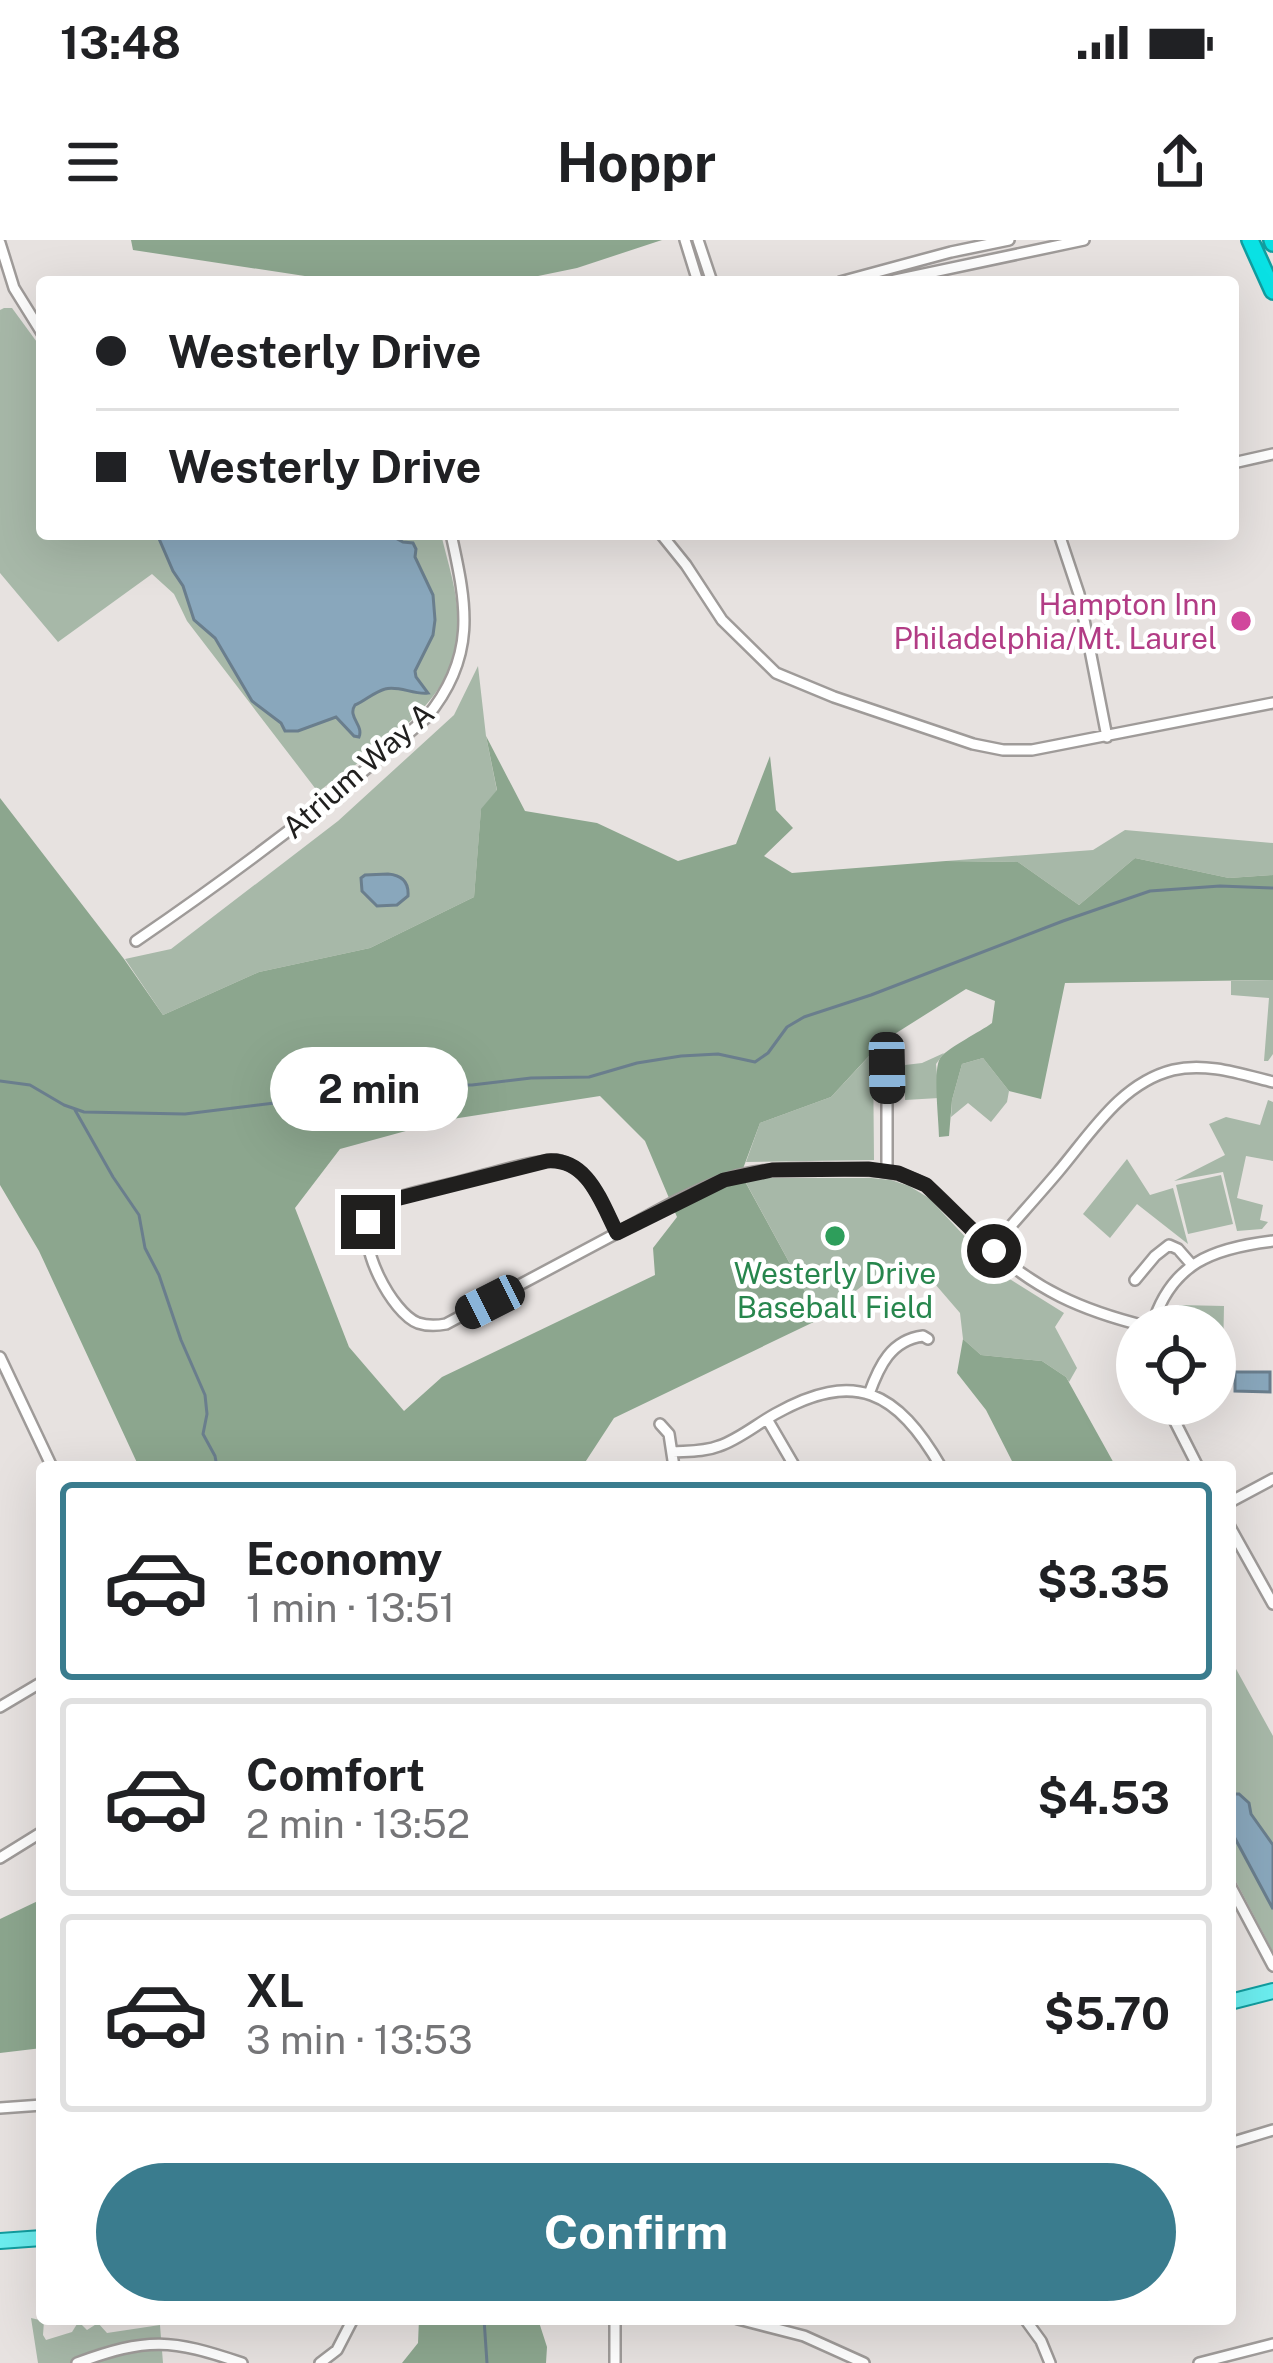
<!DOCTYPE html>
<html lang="en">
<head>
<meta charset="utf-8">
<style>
  body { margin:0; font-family:"Public Sans",sans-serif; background:#f6f6f6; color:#202124; height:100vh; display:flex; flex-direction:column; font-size:45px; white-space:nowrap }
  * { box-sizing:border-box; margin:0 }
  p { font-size:39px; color:#757577 }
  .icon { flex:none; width:66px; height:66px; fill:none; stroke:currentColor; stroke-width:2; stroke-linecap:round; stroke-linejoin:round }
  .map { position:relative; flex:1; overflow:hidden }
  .side { position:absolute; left:36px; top:1221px; width:1200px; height:864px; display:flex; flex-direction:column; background:#fff; border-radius:12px; box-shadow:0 12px 48px #0002 }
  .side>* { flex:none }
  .hud { position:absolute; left:36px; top:36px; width:1203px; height:264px; border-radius:12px; box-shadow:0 12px 48px #0002; display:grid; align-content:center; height:264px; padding:0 60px; background:#fff }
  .buttons { position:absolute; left:1116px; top:1065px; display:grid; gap:24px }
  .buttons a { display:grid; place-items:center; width:120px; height:120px; border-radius:50%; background:#fff; box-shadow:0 12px 48px #0002; font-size:60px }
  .end { position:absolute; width:54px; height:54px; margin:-27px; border:15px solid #201f1e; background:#fff; box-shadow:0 0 0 6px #fff }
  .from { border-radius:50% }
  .bubble { position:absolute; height:84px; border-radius:42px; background:#fff; box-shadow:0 12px 48px #0002; font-size:39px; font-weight:700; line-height:84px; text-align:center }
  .car { position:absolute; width:36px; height:72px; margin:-36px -18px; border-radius:15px; box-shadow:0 0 9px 3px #0007; background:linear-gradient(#222 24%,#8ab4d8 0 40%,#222 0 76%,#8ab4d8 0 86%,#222 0) }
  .hud b { display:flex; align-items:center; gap:42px; height:114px; font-size:45px }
  .hud b+b { border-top:3px solid #e0e0e0 }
  .hud i { width:30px; height:30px; background:#202124 }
  ul { padding:21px 0 0; list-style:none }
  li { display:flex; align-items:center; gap:36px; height:198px; margin:0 24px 18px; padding:0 36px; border:6px solid #e0e0e0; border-radius:12px }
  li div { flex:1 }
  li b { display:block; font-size:45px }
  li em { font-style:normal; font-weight:700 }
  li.selected { border-color:#3a7c8e }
  li>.icon { width:108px; height:108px; stroke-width:1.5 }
  .cta { display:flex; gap:24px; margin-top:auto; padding:24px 60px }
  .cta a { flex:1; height:138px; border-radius:72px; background:#3a7c8e; color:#fff; font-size:48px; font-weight:700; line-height:138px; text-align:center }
  .status { display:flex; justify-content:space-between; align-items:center; height:84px; padding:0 60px; background:#fff; direction:ltr }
  .status svg { height:33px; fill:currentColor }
  header { display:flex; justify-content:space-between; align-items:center; height:156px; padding:0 60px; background:#fff; font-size:54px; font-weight:700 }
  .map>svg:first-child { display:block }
  .green { fill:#a7b8a8 }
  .forest { fill:#8ca68e; fill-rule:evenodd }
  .water { fill:#89a7bc; stroke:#6a7e8d; stroke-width:3 }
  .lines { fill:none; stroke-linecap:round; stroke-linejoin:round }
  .stream { stroke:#6a7e8d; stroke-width:3 }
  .street-casing { stroke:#9f9b99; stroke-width:14 }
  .primary-casing { stroke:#119d9f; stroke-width:18 }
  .highway-casing { stroke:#119d9f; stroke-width:20 }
  .street { stroke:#fff; stroke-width:9 }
  .primary { stroke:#6bedef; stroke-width:14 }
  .highway { stroke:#09e1e4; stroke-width:15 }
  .route { stroke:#201f1e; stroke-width:15 }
  .hotel-dot { fill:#d1479c; stroke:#fff; stroke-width:4.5 }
  .leisure-dot { fill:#2e9e5b; stroke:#fff; stroke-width:4.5 }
  .labels { text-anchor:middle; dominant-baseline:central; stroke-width:9; stroke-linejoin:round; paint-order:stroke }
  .hotel-label { font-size:30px; fill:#b23c85; stroke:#fff; text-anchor:end }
  .street-label { font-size:30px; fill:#201f1e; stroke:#fff }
  .leisure-label { font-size:30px; fill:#27864d; stroke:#fff }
</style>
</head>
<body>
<div class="status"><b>13:48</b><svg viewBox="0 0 49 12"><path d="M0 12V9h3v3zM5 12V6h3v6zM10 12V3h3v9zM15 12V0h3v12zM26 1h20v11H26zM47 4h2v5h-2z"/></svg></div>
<header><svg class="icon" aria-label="menu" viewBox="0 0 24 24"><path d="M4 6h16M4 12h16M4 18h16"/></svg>Hoppr<svg class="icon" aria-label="share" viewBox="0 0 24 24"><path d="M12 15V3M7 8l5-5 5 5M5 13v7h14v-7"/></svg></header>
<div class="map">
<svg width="1273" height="2123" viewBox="0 0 1273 2123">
  <rect width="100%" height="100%" fill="#e7e2e0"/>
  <path class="green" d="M4,68H12L42,109V294H441C448,324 459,355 458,387C458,465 374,509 318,552L187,381L174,354L152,334L58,402L0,333V70Z
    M478,426L486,496L497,551L481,570L474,657L370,708L259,732L163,775L125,719L171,709L338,581L454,475Z
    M1125,590L1273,603V635L1229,638L1135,618L1079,665L1018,622L946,621L1093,610Z
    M1273,740V814L1268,821H1264L1269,758L1231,755V741Z
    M873,812L874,920L746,922L760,883L831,857Z
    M944,813L936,824L939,858L905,860V825L922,823Z
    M983,818L1009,851L1007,862L991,882L968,863L951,877L952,860L962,824Z
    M1268,860L1273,862V921L1246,916L1237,958L1263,965L1260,980L1268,982L1262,989L1237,991L1223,932L1174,941L1225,915L1209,884L1226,877L1260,885Z
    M1127,919L1150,955L1173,948L1188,1004L1137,964L1110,998L1083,974Z
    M1221,935L1233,984L1188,994L1176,945Z
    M765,938H871L891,940L909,946L929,958L997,1031L1064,1073L1055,1087L1077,1128L1069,1142L1066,1137L1042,1121L981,1115L963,1099L960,1073L929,1037L885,1028L820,1079L745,941Z
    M1179,1065L1224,1066L1223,1116H1215V1086H1179Z
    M1230,1418L1273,1496V1712L1230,1630Z
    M31,2078L44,2081L43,2095L46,2100L72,2092L77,2084H81L87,2090L98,2083L107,2093L160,2085L163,2123H38Z"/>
  <path class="forest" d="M131,0H662L577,28L509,42H344L133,10Z
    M486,496L525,571L597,583L678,621L736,604L770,516L776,570L793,588L764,616L792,633L946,621L1018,622L1079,665L1135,618L1229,638L1273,635V740L1065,743L1041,859L1009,851L983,818L962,824L952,860L949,896L939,897C939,880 932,827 941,817C949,807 980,792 992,783L995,761L966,749L882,802L831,857L760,883L741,934L820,1079L614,1178L582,1227H139L39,1011L0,945V558L124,719L163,775L259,732L370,708L474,657L481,569L497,550ZM600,856L645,901L677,977L653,1008L655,1035L442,1137L404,1171L349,1107L295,968L340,909L446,880Z
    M963,1099L981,1115L1042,1121L1066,1137L1116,1227H1015L986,1170L957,1133Z
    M42,1659V1808L0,1813V1679Z
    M419,2079H538L547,2107L546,2123H402L418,2103Z"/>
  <path class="water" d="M157,294H388L403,302L413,303L416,309L415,317L433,355L435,380L433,395L415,431L416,437L428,453C414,455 398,445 385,449C374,452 365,461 355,465C347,477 364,485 359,497L354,496L336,477L298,491H285L281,483L252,461L215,398L194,380L183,346L173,331Z
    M388,634C402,635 409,642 408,656L397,665L377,666L362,651L361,638L365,635Z
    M1235,1132H1270V1152L1235,1151Z
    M1230,1554H1239L1249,1563L1251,1574L1273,1605V1669L1230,1589Z"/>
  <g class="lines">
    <path class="stream" d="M0,841L30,845L64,865L84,872L185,874L422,845H472L531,838L589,837L637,823L681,816L718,814L755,822L768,813L787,787L804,777L871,755L1063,681L1150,651L1220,646L1273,648
      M75,870L113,937L139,975L145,1008L159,1035L181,1100L205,1155L207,1174L203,1194L215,1216L217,1227
      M484,2079L487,2123"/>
    <defs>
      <path id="street" d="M685,0L698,42
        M698,0L712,42
        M0,3L14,48L42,93
        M840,42L951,12L1009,0
        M886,42L1084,0
        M1233,223L1273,214
        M661,294L686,325L722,380L776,433L834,457L973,504L1003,510H1032L1273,463
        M1059,294L1079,354L1107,497
        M136,701C237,632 334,559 426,478C477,417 467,366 451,294
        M557,920C591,928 602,964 617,993L446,1084C436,1086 427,1086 418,1083C392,1073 356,1004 370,978C375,970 383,963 391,960C412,952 434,948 455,943C488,935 523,922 557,920Z
        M887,931V828
        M617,993C650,975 691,951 726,939C761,927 800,928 836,929C869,930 897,929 926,945C949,963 966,986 987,1005C1036,1050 1081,1070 1145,1086
        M991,1009C1013,983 1036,958 1058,932C1091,893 1121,843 1173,830C1206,822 1241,834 1273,842
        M1135,1040L1155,1016L1169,1005L1178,1009L1192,1025
        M1152,1086C1171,1023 1213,1008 1273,1001
        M0,1117L52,1227
        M869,1154C879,1126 891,1100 923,1096L928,1099
        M1166,1164L1198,1227
        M767,1179L795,1227
        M660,1184L669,1194L674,1227
        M673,1212C688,1211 704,1212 719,1206C738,1200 757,1184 775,1174C855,1129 897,1151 941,1227
        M1230,1262L1273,1239
        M1230,1287L1273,1364
        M0,1467L42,1442
        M0,1618L42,1592
        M1230,1645L1273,1726
        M0,1868L42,1865
        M1230,1903L1273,1890
        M738,2079L804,2096L864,2123
        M1025,2079L1041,2101L1050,2123
        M77,2123C148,2097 171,2099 242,2123
        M320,2123L337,2110L353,2079
        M615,2123V2079
        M1199,2123L1273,2104"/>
      <path id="primary" d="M1230,1762L1273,1751
        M0,2001L42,1998"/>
      <path id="highway" d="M1250,0L1273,51
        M1272,0L1273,3"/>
    </defs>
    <use href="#street" class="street-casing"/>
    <use href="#primary" class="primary-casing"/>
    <use href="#highway" class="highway-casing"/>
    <use href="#street" class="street"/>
    <use href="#primary" class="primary"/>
    <use href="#highway" class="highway"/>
  </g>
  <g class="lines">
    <path class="route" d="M368,982L379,967L388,961L547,921C588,918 601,962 617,993L724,940L772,930L868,929L898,933L926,945L994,1011"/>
  </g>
  <circle class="hotel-dot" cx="1241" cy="381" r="12"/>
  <circle class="leisure-dot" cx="835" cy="996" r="12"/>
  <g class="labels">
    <g class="hotel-label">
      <text x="1217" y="364">Hampton Inn<tspan x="1217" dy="34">Philadelphia/Mt. Laurel</tspan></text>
    </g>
    <g class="street-label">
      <text transform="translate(358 530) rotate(-41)">Atrium Way A</text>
    </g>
    <g class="leisure-label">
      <text x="835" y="1033">Westerly Drive<tspan x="835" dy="34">Baseball Field</tspan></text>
    </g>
  </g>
</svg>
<div class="buttons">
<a><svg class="icon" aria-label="locate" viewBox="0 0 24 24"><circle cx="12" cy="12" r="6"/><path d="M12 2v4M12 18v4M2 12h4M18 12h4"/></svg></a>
</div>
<i class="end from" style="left:994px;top:1011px"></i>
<i class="end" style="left:368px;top:982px"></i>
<div class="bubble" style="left:270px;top:807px;width:198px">2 min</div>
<i class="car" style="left:887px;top:828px;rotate:179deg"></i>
<i class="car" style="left:490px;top:1062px;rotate:243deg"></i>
<div class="hud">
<b><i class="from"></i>Westerly Drive</b>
<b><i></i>Westerly Drive</b>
</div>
<section class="side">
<ul>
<li class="selected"><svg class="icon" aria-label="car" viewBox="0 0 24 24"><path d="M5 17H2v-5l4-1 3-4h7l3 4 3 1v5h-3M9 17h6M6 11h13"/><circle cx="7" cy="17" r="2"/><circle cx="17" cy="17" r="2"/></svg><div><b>Economy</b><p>1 min · 13:51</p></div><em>$3.35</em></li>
<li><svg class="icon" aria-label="car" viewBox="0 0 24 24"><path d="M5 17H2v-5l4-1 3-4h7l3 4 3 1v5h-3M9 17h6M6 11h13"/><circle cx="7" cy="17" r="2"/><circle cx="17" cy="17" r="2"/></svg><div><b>Comfort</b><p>2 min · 13:52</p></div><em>$4.53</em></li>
<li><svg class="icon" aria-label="car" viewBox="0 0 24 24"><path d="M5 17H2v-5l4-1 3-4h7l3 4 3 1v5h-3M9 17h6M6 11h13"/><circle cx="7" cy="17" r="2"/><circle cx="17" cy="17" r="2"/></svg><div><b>XL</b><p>3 min · 13:53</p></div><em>$5.70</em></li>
</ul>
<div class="cta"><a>Confirm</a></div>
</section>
</div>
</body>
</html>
